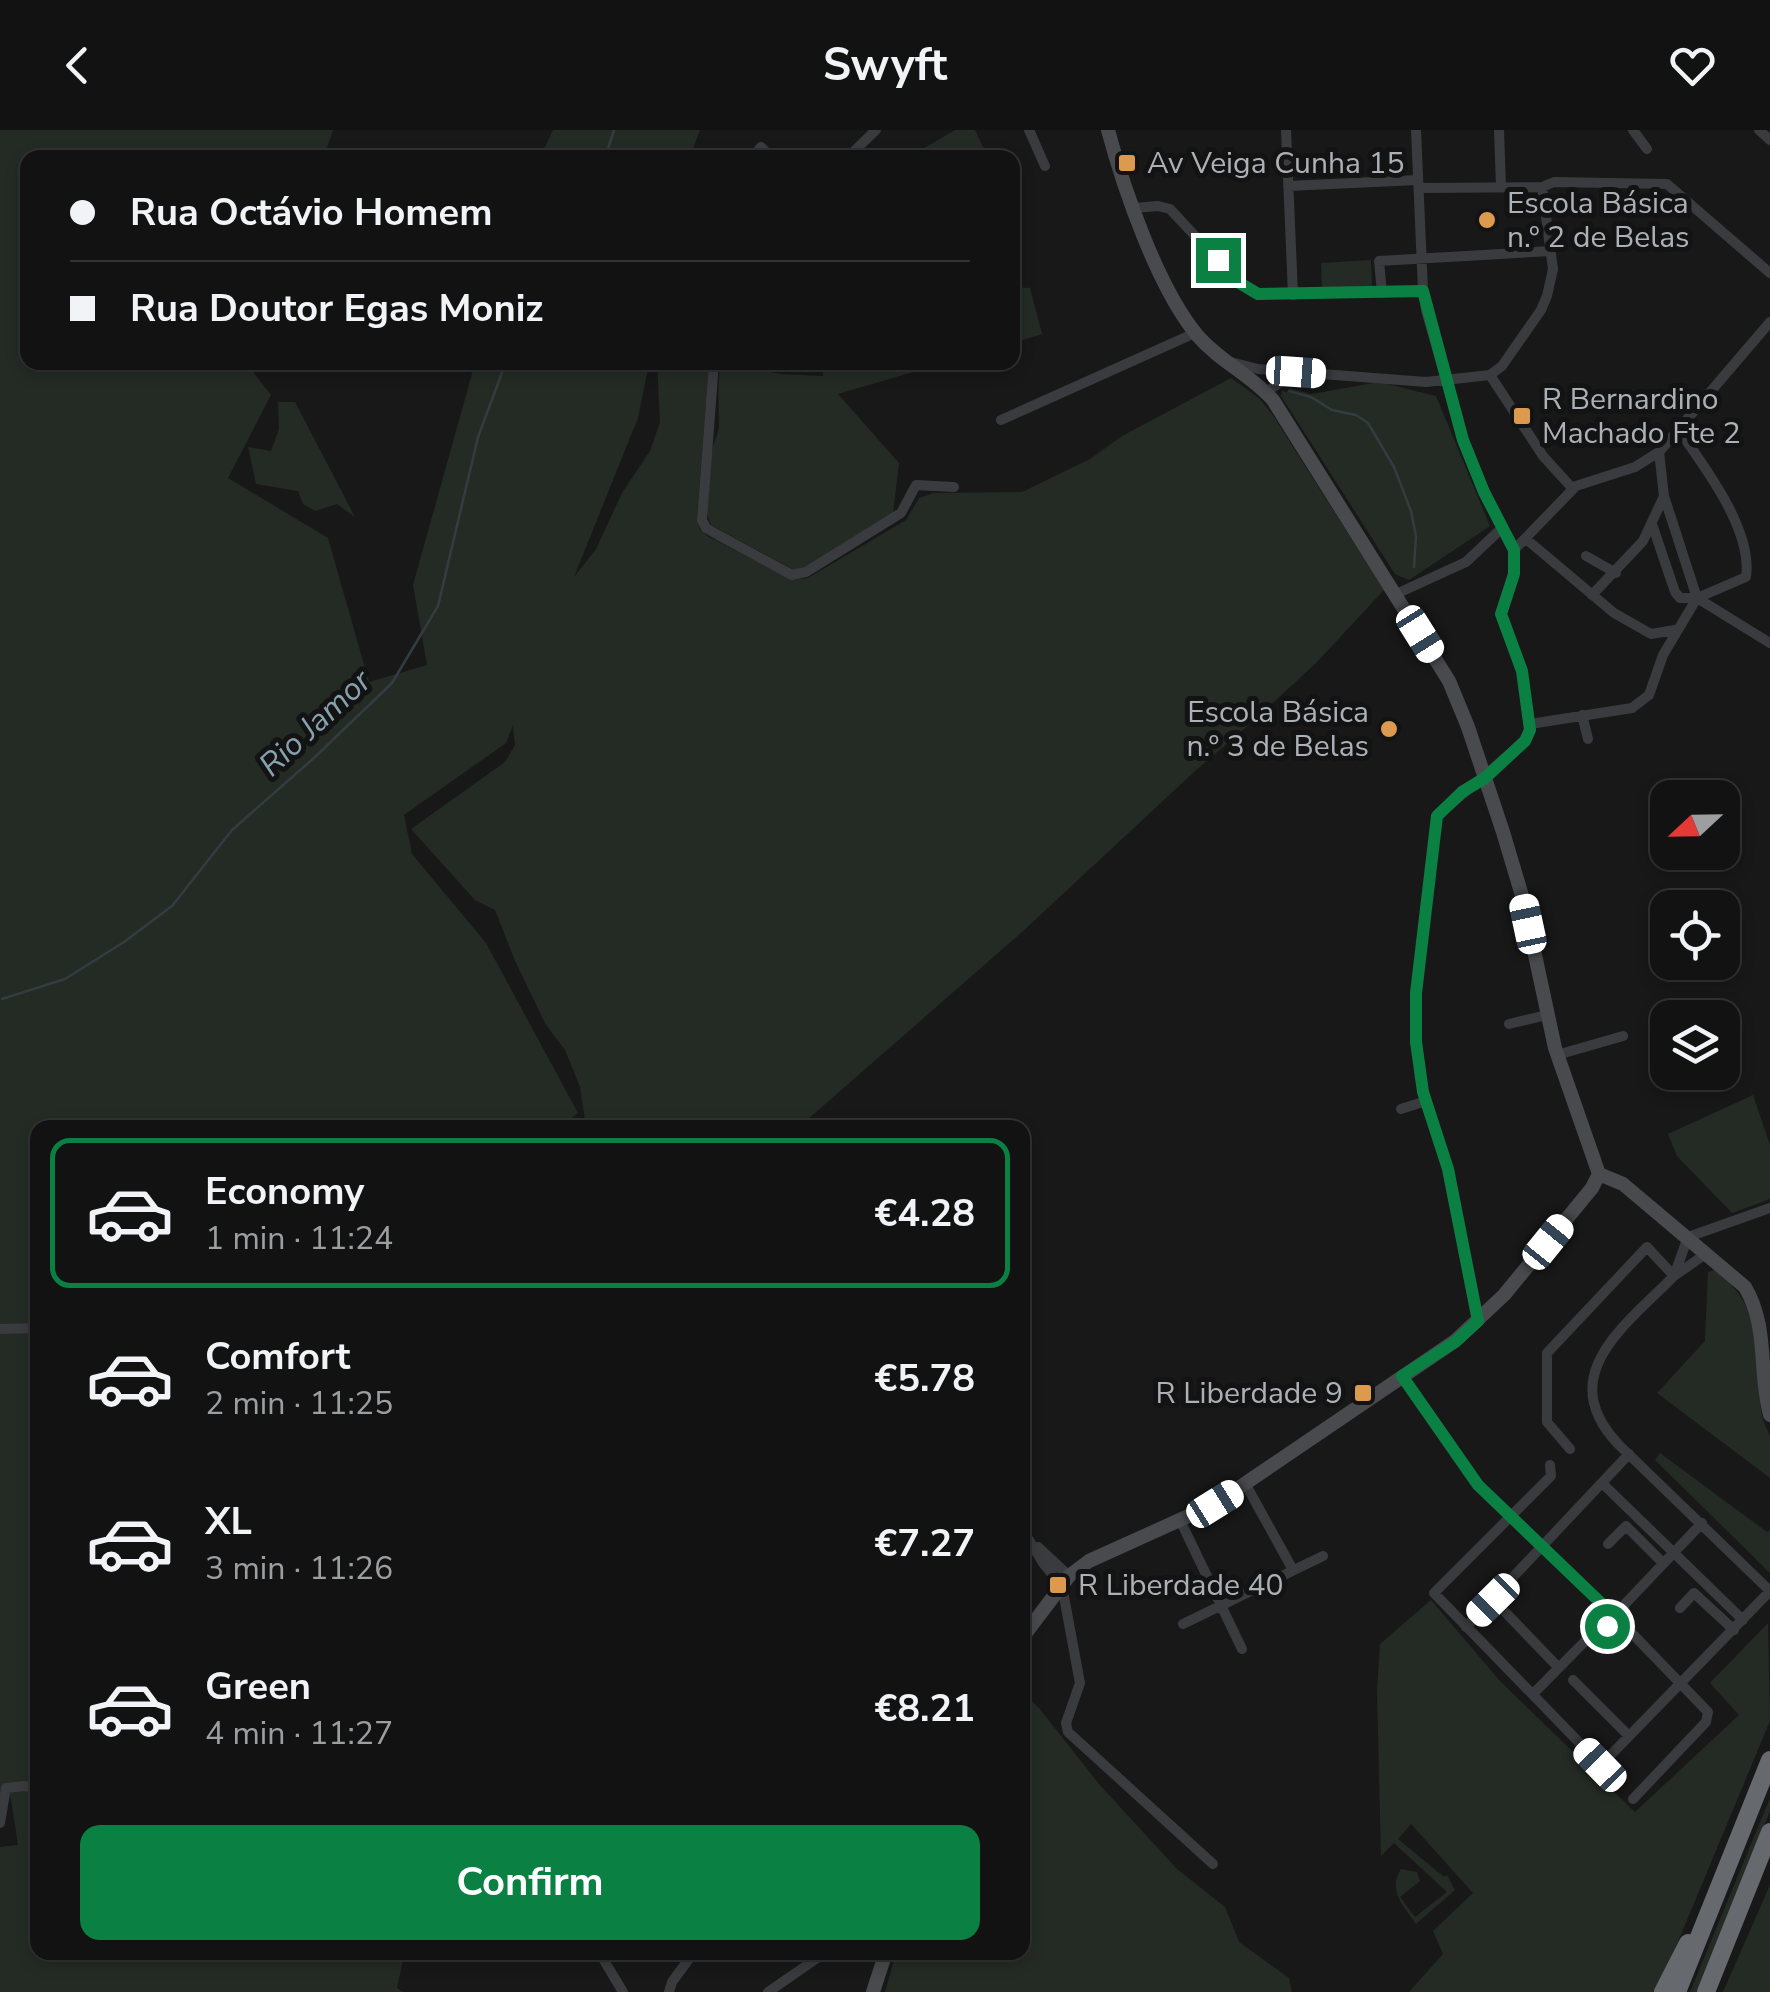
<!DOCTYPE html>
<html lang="en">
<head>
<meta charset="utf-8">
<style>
  body { margin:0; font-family:"Nunito Sans",sans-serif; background:#1f2021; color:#f1f3f6; height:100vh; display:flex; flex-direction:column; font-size:38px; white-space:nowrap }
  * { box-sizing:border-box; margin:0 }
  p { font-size:32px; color:#9c9ea0 }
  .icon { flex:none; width:55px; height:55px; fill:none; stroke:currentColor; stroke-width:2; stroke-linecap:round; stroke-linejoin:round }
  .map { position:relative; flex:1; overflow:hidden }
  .sheet { position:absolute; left:30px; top:990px; width:1000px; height:840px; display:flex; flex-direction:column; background:#121213; border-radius:20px; box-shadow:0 5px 15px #0003,0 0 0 2px #313233 }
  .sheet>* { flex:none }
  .banner { position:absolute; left:20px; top:20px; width:1000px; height:220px; border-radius:20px; box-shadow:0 5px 15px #0003,0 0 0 2px #313233; display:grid; align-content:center; height:220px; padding:0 50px; background:#121213 }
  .needle { width:65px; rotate:248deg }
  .fabs { position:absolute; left:1650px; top:650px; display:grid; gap:20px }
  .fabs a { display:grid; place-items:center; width:90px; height:90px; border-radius:20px; background:#121213; box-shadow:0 5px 15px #0003,0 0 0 2px #313233; font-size:50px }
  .end { position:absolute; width:45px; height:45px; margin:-22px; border:12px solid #0b8043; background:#fff; box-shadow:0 0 0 5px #fff }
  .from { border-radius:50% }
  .car { position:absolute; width:30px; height:60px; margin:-30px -15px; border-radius:12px; box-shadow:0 0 8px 2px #0007; background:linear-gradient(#fff 24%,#345 0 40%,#fff 0 76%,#345 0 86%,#fff 0) }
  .banner b { display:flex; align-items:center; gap:35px; height:95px; font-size:38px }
  .banner b+b { border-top:2px solid #313233 }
  .banner i { width:25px; height:25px; background:#f1f3f6 }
  ul { padding:18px 0 0; list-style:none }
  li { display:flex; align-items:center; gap:30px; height:150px; margin:0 20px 15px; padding:0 30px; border:5px solid transparent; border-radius:20px }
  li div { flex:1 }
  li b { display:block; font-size:38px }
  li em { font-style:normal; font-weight:700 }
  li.on { border-color:#0b8043 }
  li>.icon { width:90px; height:90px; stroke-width:1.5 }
  .button { display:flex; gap:20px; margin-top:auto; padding:20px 50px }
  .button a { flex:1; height:115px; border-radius:20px; background:#0b8043; color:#fff; font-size:40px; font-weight:700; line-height:115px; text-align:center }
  header { display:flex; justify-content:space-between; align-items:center; height:130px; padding:0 50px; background:#121213; font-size:45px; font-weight:700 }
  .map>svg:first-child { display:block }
  .green { fill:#242b24 }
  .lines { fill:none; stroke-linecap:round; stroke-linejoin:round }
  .stream { stroke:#333c41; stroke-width:2.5 }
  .street { stroke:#393b3e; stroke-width:10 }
  .secondary { stroke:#484a4e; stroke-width:14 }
  .highway { stroke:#66696e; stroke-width:18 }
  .route { stroke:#0b8043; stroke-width:12 }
  .poi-dot { fill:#db9a4e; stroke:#131314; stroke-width:4 }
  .labels { text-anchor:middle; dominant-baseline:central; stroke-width:10; stroke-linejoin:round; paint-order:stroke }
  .poi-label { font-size:30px; fill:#acb1b8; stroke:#131314; text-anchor:start }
  .water-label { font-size:32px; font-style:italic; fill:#87a1ae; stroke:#131314 }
</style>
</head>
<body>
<header><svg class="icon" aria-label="back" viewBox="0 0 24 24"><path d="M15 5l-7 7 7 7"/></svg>Swyft<svg class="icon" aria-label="heart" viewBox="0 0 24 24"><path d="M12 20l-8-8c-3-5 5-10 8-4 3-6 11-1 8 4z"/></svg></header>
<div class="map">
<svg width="1770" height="1862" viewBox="0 0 1770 1862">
  <rect width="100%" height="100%" fill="#181819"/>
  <path class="green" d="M0,0H333L324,27L28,28V232L246,233L271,265L228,348L328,408L369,552L427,535L413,455L475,233H649L638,288L574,447L596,419L622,363L650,321L660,292L657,233H709L697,388L700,399L709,407L793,450L808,448L906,390L919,368L934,363L1022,362L1090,329L1122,306L1231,248L1260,269L1274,287L1384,460L1316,533L1252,592L1194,642L1022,802L799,997H586L580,957L565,920L546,895L515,831L495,780L475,770L411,699L505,632L515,615L513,595L506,613L404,685L412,724L486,813L578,983L558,998L487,994L466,998H38V1822L415,1823L403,1830L397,1858L403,1862H0V1717L18,1715L10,1663L0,1662Z
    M553,0H700L690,27H540Z
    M955,0H975L988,27H909Z
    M1371,130L1372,156L1322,159L1321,133Z
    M1013,157L1030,158L1042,204L1013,213Z
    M721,233L781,244L823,246V233H944L838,264L899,333L893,384L807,439L796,441L711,395C702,376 707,338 713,317C715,310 719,302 719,295C719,274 717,254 721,233Z
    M1379,252L1436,266L1490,396L1409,450L1395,444L1281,266L1282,260L1287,262L1289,258L1311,264Z
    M278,272H295L355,387L337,374L315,381L303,374L298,361L256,354L248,317L271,321L279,299Z
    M1753,965L1770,1015V1069L1732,1083L1677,1026L1668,1004Z
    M1714,1140C1769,1179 1752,1228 1762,1285C1763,1293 1768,1300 1770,1307C1770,1320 1770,1335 1770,1348L1657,1263L1705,1211L1708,1142Z
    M1660,1323L1767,1402L1770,1400V1443L1655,1330Z
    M1431,1470L1500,1551L1635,1682L1739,1585L1710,1553L1768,1493L1770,1591L1657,1862H1409L1443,1824L1433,1801L1473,1763L1411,1694L1398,1709L1444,1747L1447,1745L1455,1760L1416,1794C1404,1777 1387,1760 1401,1739L1417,1742L1420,1751L1400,1767L1415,1787L1447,1762L1394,1713L1381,1726L1377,1561L1380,1514Z
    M1023,1563L1039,1578L1099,1654L1177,1739L1225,1777L1239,1812L1289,1848L1292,1862H885L896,1823L1022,1822Z
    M1770,1668V1681L1699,1862H1690Z
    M1770,1755V1862H1723Z"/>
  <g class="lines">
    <path class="stream" d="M605,28L614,0
      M1289,261L1311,267L1332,280L1356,285L1368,293L1394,337L1411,381L1416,406L1414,437
      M2,869L65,849L124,812L172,776L232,700L315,627L392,553L438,476L478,307L506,232"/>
    <path class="street" d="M1029,0L1045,36
      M1286,0L1293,165
      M1416,0L1423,161L1426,180L1463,309L1484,363L1514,420V444L1501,484L1522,541L1530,600L1525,611L1437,686L1416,863L1417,912L1423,962L1448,1039L1478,1191
      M1499,0L1501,57
      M1633,0L1647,19
      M1759,0L1770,10
      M752,28L761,17L772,28
      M847,28L876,0
      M1288,56L1418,50
      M1419,58L1542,57L1554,52L1667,54L1770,143
      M1134,78L1158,76L1170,79L1238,152L1258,164L1423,161
      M1382,163L1379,131L1550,121
      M714,232L702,390L706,398L718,405L792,445L806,442L901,383L916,355L954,357
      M1231,232L1258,239L1426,252L1490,245L1502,236L1541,180L1547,166L1553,139L1542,57
      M1490,245L1543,326L1573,359
      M1266,262L1296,242
      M1001,290L1195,203
      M1659,322L1664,366L1697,468
      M1652,394L1675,462L1680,468H1697L1746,447C1753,400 1704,336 1678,299
      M1526,409L1614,483L1651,504L1675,500
      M1514,420L1576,356L1635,337L1659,322L1770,192
      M1586,426L1616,443
      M1396,464L1466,432L1502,398
      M1592,465L1643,411L1664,366
      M1697,468L1770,513
      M1582,585L1588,609
      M1530,594L1632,578L1649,565L1663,525L1697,468
      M1509,894L1547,885
      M1557,925L1623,906
      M1401,979L1426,971
      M1707,1123L1674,1146L1688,1107L1770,1078
      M0,1199L38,1198
      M1402,1246L1478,1355L1602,1474
      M1570,1319L1547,1292V1223L1647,1117L1674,1146C1626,1195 1553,1245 1618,1314L1770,1461
      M1550,1335L1551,1346L1434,1463L1601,1635L1770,1461
      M1603,1354L1743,1490
      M1246,1355L1293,1440
      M1180,1390L1242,1519
      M1027,1407L1043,1433L1062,1456L1080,1553L1066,1593L1068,1602L1213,1734
      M1608,1414L1626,1396L1663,1433
      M1038,1417L1069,1446
      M1602,1474L1599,1490L1613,1497L1625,1489L1624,1475
      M1624,1475L1702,1393
      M1680,1478L1694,1463L1734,1500
      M1505,1482L1558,1537
      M1622,1493L1708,1582L1706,1592L1633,1669
      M1183,1494L1323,1426
      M1466,1497L1629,1324
      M1573,1550L1629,1606
      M1533,1564L1602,1494
      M0,1693L6,1658L25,1656L38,1659
      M599,1822L623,1862
      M669,1862L672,1852L694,1822
      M768,1862L826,1822"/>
    <path class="secondary" d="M1599,1044L1623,1054L1745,1157C1769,1198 1758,1240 1770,1285
      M1022,1508L1069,1446L1089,1431L1215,1374L1455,1211L1504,1165L1592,1058L1599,1044L1555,918L1523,769L1503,702L1468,597L1449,551L1273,270C1251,245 1219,231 1197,205C1158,158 1124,60 1108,0
      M873,1862L886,1822"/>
    <path class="highway" d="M1663,1862L1688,1813
      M1677,1862L1770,1630
      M1706,1862L1770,1702"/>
  </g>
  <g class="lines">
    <path class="route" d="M1218,130L1238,152L1258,164L1423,161L1463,310L1484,362L1514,420V444L1501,484L1522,541L1530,600L1525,611L1485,648L1462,662L1437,686L1416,863V912L1423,962L1448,1039L1478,1191L1455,1212L1402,1246L1478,1355L1602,1474L1598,1485L1607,1496"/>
  </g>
  <g class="poi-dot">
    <rect x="1117" y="23" width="20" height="20" rx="5"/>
    <circle cx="1487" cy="90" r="10"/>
    <rect x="1512" y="276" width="20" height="20" rx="5"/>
    <circle cx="1389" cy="599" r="10"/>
    <rect x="1353" y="1253" width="20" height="20" rx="5"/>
    <rect x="1048" y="1445" width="20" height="20" rx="5"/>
  </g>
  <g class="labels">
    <g class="poi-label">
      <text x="1147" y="33">Av Veiga Cunha 15</text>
      <text x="1507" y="73">Escola Básica<tspan x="1507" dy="34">n.º 2 de Belas</tspan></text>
      <text x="1542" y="269">R Bernardino<tspan x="1542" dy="34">Machado Fte 2</tspan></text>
      <text x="1369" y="582" text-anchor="end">Escola Básica<tspan x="1369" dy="34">n.º 3 de Belas</tspan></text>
      <text x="1343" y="1263" text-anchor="end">R Liberdade 9</text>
      <text x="1078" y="1455">R Liberdade 40</text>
    </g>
    <g class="water-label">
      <text transform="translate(315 593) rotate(-43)">Rio Jamor</text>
    </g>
  </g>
</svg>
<div class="fabs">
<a><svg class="needle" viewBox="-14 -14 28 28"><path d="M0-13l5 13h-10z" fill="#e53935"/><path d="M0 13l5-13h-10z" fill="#9c9ea0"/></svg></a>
<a><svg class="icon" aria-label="locate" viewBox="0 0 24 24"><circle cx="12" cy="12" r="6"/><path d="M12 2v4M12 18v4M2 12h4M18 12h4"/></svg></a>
<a><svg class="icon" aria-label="layers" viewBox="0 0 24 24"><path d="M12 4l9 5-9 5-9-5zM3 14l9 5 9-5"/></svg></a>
</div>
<i class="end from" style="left:1607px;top:1496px"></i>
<i class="end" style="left:1218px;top:130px"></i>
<i class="car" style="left:1296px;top:242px;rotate:94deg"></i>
<i class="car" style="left:1420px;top:504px;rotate:148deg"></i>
<i class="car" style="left:1528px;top:794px;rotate:348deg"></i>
<i class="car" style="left:1548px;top:1112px;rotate:39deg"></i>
<i class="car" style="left:1215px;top:1374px;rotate:58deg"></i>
<i class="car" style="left:1493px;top:1470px;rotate:225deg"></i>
<i class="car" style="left:1600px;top:1635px;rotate:316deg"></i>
<div class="banner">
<b><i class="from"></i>Rua Octávio Homem</b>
<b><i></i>Rua Doutor Egas Moniz</b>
</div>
<section class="sheet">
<ul>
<li class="on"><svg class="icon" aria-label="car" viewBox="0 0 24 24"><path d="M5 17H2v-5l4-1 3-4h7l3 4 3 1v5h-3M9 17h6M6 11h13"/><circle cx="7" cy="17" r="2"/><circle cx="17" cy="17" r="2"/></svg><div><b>Economy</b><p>1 min · 11:24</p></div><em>€4.28</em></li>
<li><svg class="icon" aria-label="car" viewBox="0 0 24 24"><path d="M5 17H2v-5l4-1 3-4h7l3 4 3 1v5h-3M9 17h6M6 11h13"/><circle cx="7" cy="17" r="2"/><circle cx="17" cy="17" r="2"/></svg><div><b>Comfort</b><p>2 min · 11:25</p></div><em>€5.78</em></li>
<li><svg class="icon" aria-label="car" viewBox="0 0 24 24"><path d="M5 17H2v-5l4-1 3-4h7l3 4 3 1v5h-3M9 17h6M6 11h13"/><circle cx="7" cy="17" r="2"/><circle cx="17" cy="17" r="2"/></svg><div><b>XL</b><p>3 min · 11:26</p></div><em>€7.27</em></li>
<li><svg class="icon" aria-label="car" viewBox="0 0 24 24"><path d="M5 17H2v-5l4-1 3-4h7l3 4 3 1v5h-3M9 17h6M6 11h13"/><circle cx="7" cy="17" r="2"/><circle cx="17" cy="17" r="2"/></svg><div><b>Green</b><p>4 min · 11:27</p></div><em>€8.21</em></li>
</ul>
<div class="button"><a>Confirm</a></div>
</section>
</div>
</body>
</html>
